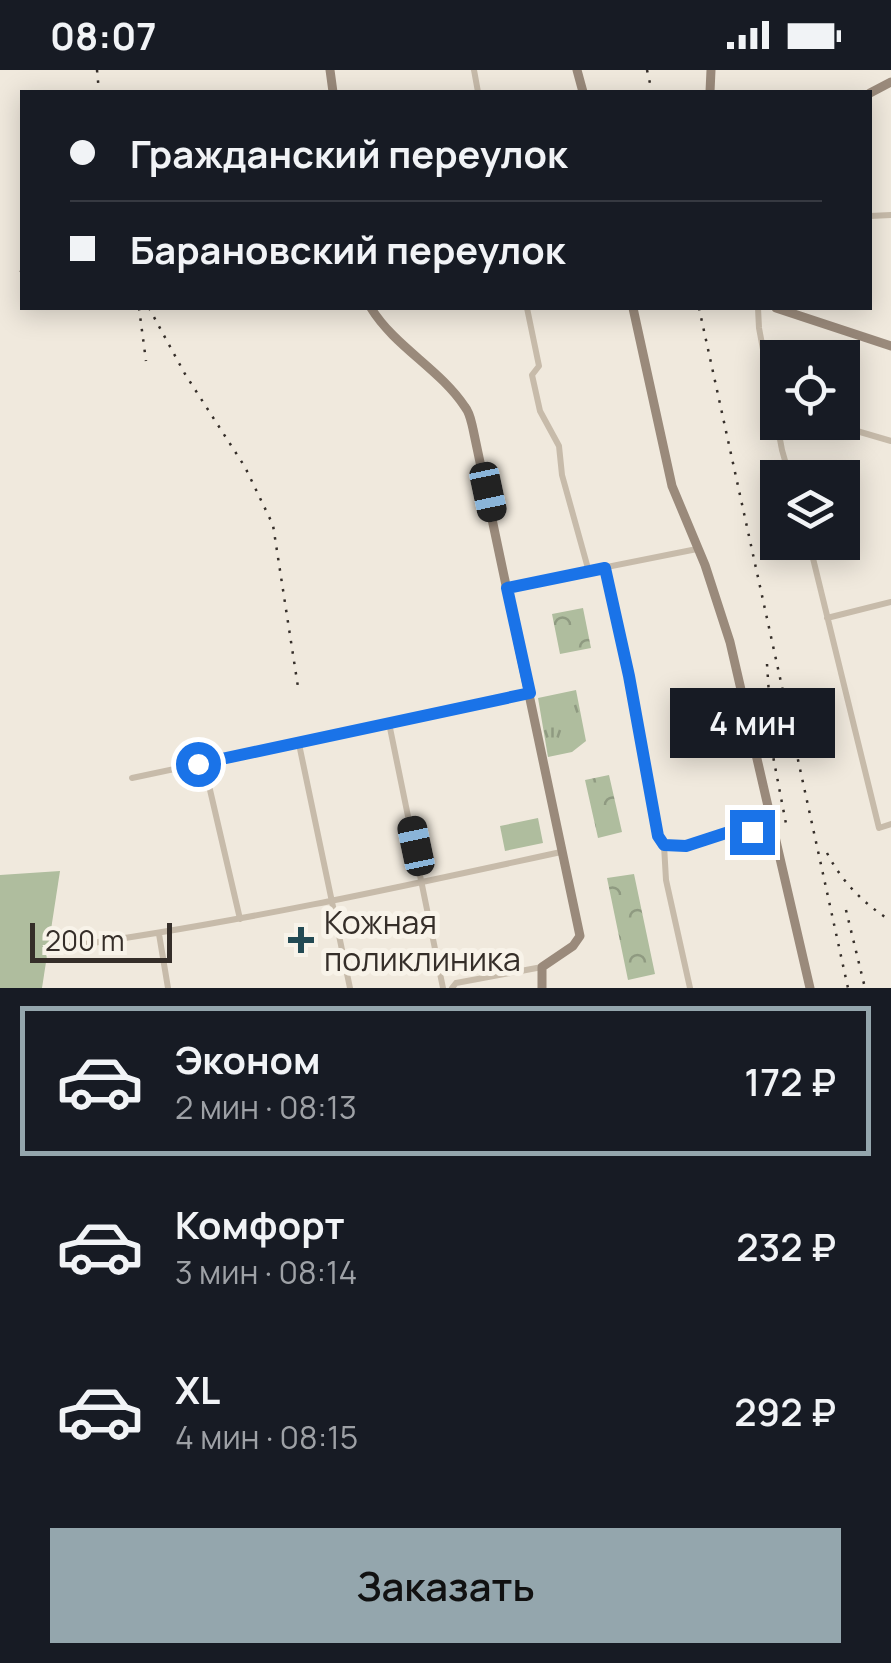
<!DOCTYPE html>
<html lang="ru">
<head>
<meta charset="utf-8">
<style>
  body { margin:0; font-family:Manrope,sans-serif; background:#242831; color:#f1f3f6; height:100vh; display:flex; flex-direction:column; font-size:38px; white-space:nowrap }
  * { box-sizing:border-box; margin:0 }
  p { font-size:32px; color:#9ea1a6 }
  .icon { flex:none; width:55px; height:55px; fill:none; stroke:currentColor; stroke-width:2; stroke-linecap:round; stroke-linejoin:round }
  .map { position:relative; height:918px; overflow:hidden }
  .details { display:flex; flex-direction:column; background:#171b24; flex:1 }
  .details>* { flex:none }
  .guide { position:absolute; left:20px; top:20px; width:852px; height:220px; border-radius:0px; box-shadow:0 5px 25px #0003; display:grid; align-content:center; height:220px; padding:0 50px; background:#171b24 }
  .fabs { position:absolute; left:760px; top:270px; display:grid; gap:20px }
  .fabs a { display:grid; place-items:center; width:100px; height:100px; border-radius:0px; background:#171b24; box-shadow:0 5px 25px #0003; font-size:50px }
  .scale { position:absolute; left:30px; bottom:25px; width:142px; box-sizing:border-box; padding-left:10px; border:5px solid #352e29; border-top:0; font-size:28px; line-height:35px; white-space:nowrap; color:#352e29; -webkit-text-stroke:8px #f8f3e9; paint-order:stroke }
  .end { position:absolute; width:45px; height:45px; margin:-22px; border:12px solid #1a73e8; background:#fff; box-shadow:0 0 0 5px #fff }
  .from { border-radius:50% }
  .bubble { position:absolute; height:70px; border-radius:0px; background:#171b24; box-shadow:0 5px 25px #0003; font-size:32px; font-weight:600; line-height:70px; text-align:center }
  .car { position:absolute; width:30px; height:60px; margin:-30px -15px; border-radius:12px; box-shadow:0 0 8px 2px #0007; background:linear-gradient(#222 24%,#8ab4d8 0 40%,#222 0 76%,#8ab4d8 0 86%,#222 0) }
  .guide b { display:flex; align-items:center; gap:35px; height:95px; font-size:38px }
  .guide b+b { border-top:2px solid #363941 }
  .guide i { width:25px; height:25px; background:#f1f3f6 }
  ul { padding:18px 0 0; list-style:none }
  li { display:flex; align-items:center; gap:30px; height:150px; margin:0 20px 15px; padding:0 30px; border:5px solid transparent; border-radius:0px }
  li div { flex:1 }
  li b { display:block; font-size:38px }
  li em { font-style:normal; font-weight:600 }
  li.on { border-color:#94a6ad }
  li>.icon { width:90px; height:90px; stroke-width:1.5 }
  .cta { display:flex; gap:20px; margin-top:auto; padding:20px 50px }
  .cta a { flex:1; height:115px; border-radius:0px; background:#94a6ad; color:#111; font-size:40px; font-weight:600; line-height:115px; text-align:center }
  .status { display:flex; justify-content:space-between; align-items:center; height:70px; padding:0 50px; background:#171b24; direction:ltr }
  .status svg { height:28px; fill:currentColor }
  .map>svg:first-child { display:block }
  .grass { fill:url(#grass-tufts) }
  .park { fill:url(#park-crowns) }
  .garden { fill:#afbd9e }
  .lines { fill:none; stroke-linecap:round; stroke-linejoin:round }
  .street { stroke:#c7bbaa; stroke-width:6 }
  .secondary { stroke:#9a8a7b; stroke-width:9 }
  .rail { stroke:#352e29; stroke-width:2.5; stroke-dasharray:2.5 8; stroke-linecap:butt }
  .route { stroke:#1a73e8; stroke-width:12 }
  .poi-dot { fill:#224953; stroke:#f8f3e9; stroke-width:4 }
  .labels { text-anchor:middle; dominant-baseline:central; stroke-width:10; stroke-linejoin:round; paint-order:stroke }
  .poi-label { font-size:32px; fill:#352e29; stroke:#f8f3e9; text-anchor:start }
</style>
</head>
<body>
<div class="status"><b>08:07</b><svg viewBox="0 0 49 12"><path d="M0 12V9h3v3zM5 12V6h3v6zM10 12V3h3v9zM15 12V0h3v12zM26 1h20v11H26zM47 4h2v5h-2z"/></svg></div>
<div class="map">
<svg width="891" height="918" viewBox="0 0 891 918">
  <defs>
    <pattern id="grass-tufts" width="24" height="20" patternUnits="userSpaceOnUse" patternTransform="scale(2.5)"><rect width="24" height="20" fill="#afbd9e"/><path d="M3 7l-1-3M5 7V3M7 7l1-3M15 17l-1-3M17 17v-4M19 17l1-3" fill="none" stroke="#8f9a81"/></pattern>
    <pattern id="park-crowns" width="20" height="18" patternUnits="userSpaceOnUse" patternTransform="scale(2.5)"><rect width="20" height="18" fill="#afbd9e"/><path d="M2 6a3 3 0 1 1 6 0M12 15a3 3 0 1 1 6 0" fill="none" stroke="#8f9a81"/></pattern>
  </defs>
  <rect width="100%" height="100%" fill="#f0e9dd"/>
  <path class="grass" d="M576,620L586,671L572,682L548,687L538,628Z
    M538,748L543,773L505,781L500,756Z"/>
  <path class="park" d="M583,538L591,578L560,584L552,544Z
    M609,705L622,762L598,768L585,710Z
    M634,804L655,904L628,910L607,808Z"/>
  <path class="garden" d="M60,801L42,918H0V805Z"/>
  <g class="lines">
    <path class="street" d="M474,0L478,22
      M870,146L891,145
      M527,238L539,296L532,305L540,341L559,376L562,405L589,502
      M758,238L759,258L782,380L790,408
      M826,352L891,371
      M809,472L879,758L891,754
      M605,498L629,605L658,766L664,775L666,810L690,918
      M507,517L697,479
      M827,548L891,532
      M389,653L443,918
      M299,674L350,918
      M204,694L240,849
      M132,708L528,624
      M664,775L687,776L729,762L774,763
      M159,864L168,918
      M52,870L64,877C231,854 396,818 561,782
      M452,918L456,913L542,897"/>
    <path class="secondary" d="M330,0L333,22
      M577,0L583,22
      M710,22L711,0
      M870,23L891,12
      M371,238C395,277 440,299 465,337C470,343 471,351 473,359L580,866L573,876L542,897V918
      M633,238L672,416L705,495L730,572L810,918
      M776,238L891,276"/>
    <path class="rail" d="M97,0L99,22
      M647,0L652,22
      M20,202L22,201
      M139,238L146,291
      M149,238L185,304L245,397L273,455L298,617
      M699,238L848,918
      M767,594L773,686L787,759
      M827,783C842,812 863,833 891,851
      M846,840L865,918"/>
  </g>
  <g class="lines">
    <path class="route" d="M198,694L530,623L507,518L605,498L629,606L658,766L664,775L686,776L729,762H752"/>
  </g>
  <path class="poi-dot" d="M296 855h10v10h10v10h-10v10h-10v-10h-10v-10h10z"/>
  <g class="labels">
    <g class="poi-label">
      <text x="324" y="852">Кожная<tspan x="324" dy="37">поликлиника</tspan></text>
    </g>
  </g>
</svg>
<div class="fabs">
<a><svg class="icon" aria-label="locate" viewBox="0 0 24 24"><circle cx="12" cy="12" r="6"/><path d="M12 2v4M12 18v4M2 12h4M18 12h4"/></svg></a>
<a><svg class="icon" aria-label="layers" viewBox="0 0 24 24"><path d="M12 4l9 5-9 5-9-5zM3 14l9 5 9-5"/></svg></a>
</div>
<div class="scale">200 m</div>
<i class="end from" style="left:198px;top:694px"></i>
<i class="end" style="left:752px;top:762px"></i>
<div class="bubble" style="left:670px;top:618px;width:165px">4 мин</div>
<i class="car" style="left:488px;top:422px;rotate:168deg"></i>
<i class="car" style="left:416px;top:776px;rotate:348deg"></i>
<div class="guide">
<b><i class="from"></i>Гражданский переулок</b>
<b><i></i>Барановский переулок</b>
</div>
</div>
<section class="details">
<ul>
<li class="on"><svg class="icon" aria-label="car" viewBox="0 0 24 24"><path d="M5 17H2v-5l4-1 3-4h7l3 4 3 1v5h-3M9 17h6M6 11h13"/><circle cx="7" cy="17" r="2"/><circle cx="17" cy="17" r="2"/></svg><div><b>Эконом</b><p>2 мин · 08:13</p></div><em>172 ₽</em></li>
<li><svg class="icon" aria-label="car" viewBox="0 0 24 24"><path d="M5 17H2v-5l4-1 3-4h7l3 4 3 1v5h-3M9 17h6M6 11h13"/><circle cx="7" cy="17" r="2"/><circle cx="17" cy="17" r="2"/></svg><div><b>Комфорт</b><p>3 мин · 08:14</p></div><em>232 ₽</em></li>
<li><svg class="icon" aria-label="car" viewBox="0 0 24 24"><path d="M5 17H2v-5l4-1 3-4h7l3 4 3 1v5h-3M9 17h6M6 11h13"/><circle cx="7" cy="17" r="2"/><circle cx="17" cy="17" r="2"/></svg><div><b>XL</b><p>4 мин · 08:15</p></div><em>292 ₽</em></li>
</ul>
<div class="cta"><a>Заказать</a></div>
</section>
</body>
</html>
